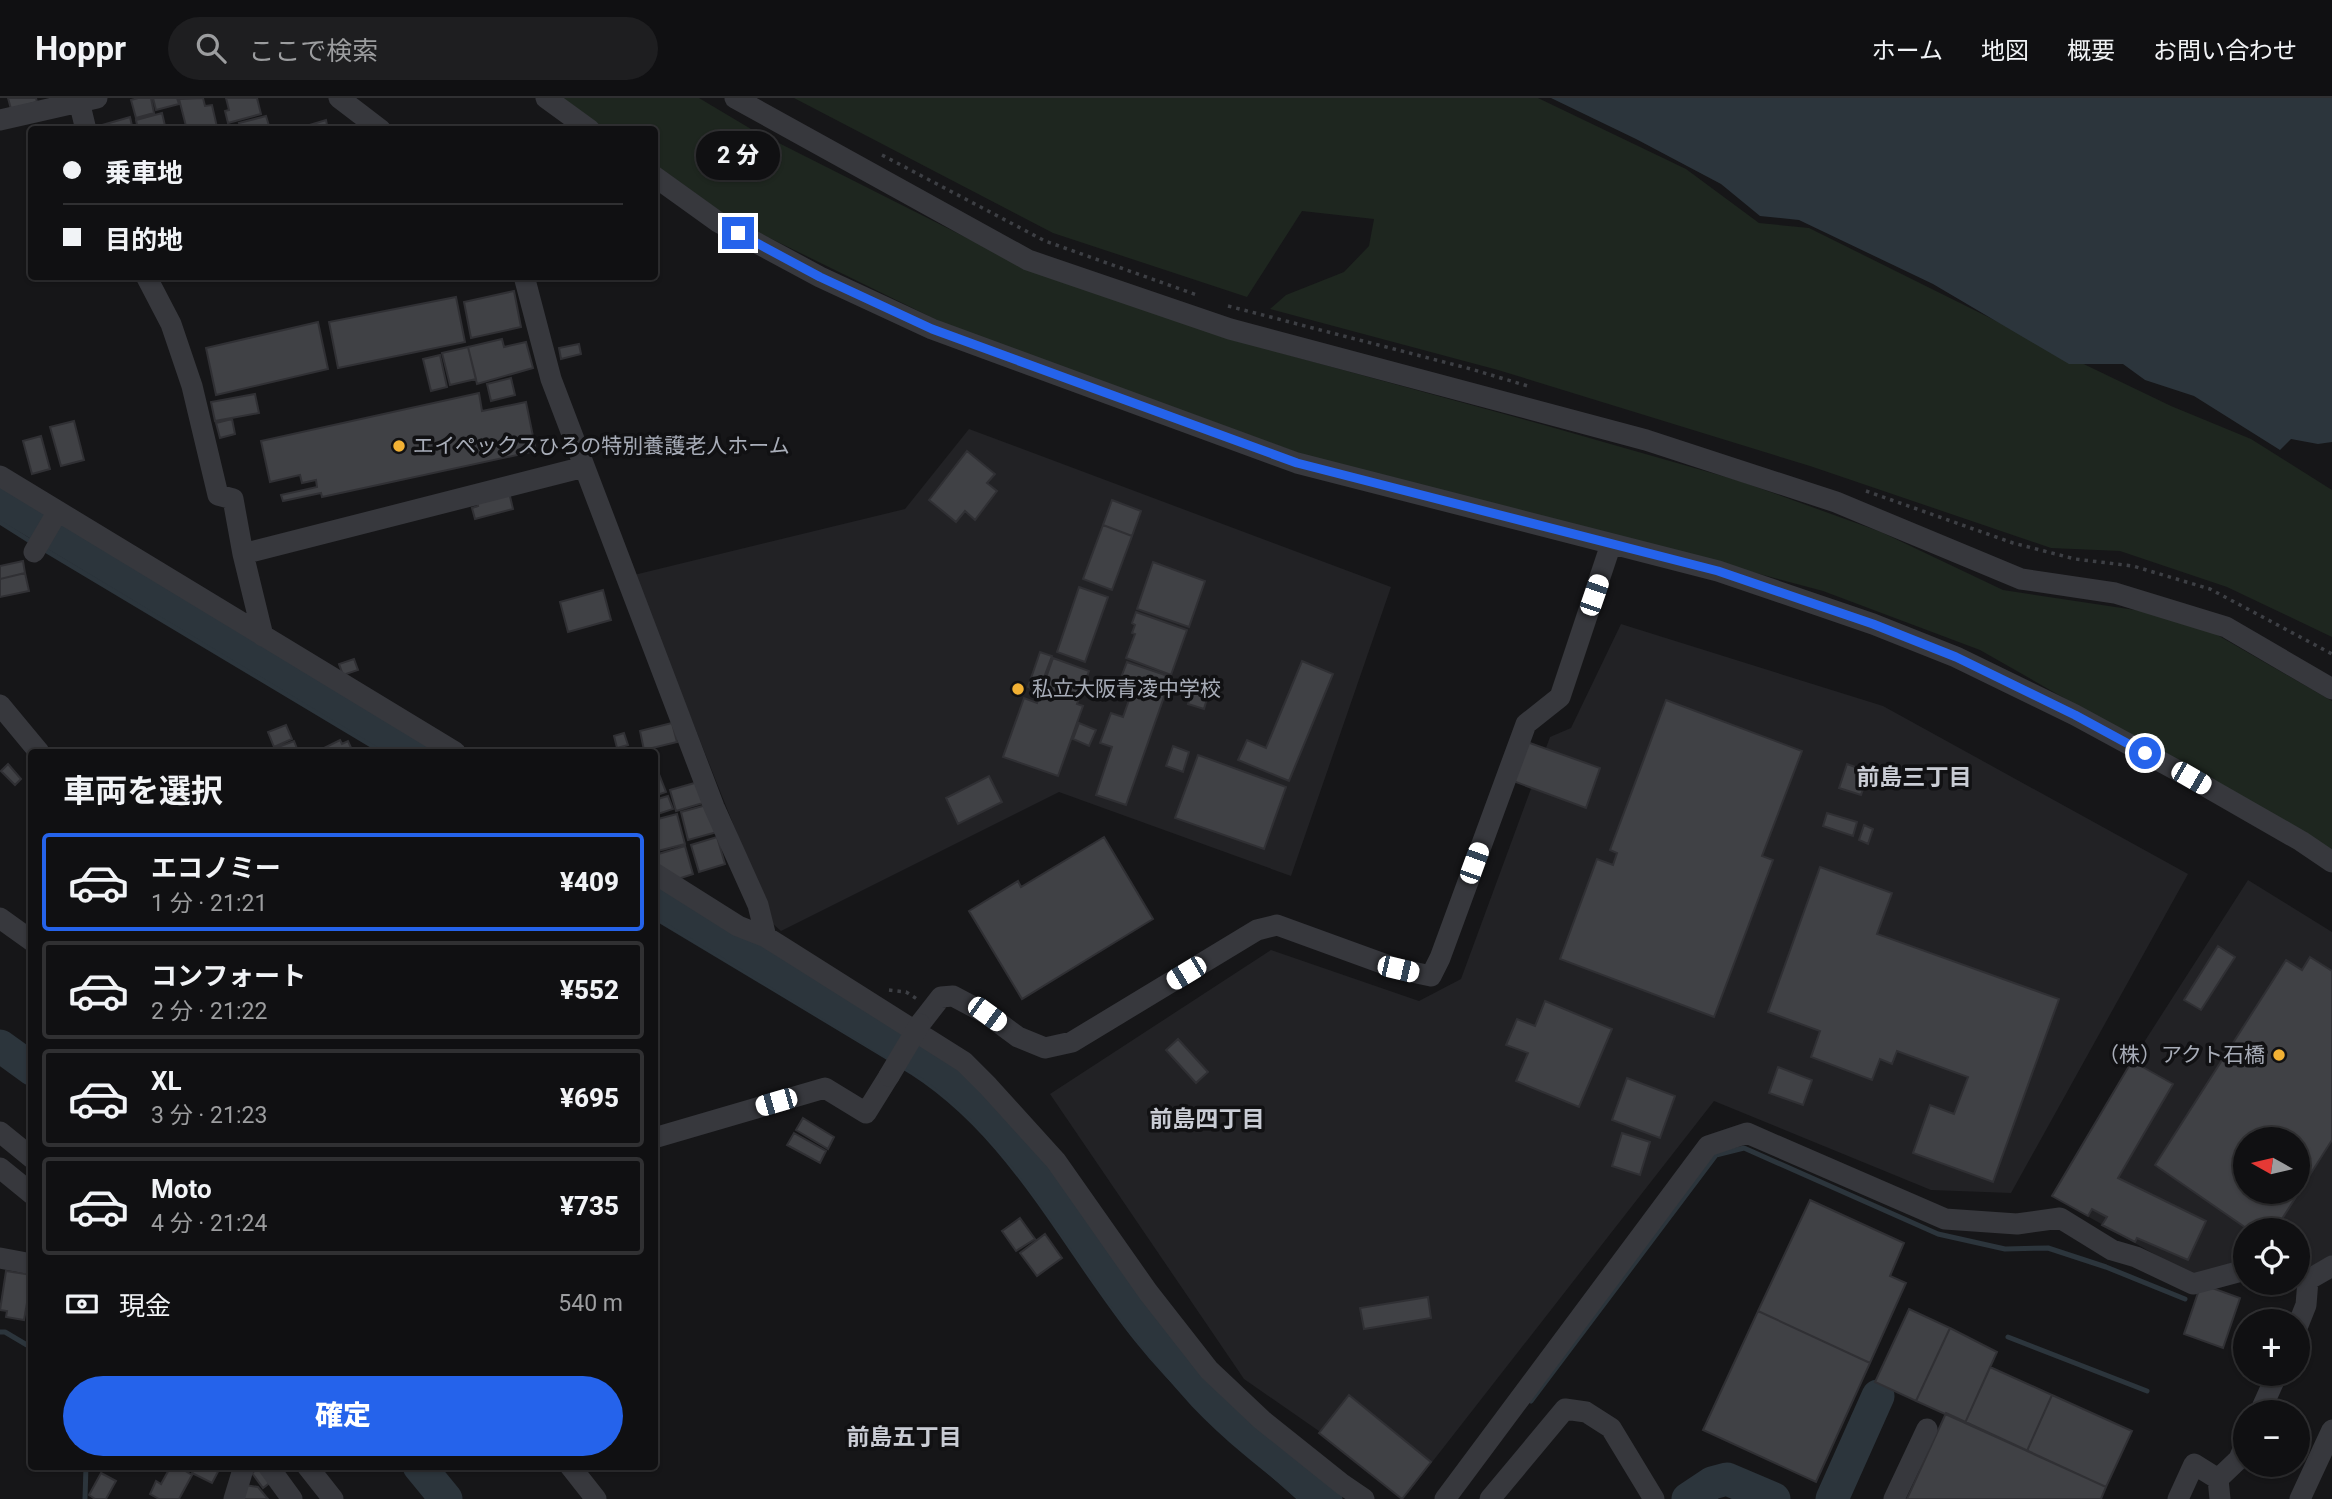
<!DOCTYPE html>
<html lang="ja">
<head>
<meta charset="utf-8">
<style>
  body { margin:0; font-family:Roboto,"Noto Sans JP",sans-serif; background:#1e1e20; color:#f1f3f6; height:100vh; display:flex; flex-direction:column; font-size:26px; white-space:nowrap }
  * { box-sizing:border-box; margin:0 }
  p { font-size:23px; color:#9c9d9f }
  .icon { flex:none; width:38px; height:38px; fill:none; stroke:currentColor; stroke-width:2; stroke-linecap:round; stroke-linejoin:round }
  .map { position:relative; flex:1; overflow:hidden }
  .panel { position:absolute; left:28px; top:651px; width:630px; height:721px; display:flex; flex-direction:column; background:#101012; border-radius:7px; box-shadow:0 2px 5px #0004,0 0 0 2px #303032 }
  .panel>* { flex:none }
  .hud { position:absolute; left:28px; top:28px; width:630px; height:154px; border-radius:7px; box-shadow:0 2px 5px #0004,0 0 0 2px #303032; display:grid; align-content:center; height:154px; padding:0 35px; background:#101012 }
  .needle { width:46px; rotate:278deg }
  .fabs { position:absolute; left:2233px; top:1029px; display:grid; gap:14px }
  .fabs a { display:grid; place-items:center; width:77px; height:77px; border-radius:50%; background:#101012; box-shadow:0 2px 5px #0004,0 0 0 2px #303032; font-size:35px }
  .end { position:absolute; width:32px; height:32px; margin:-16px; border:9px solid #2563eb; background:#fff; box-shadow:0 0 0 4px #fff }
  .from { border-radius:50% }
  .bubble { position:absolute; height:49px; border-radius:24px; background:#101012; box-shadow:0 2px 5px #0004,0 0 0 2px #303032; font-size:23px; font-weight:800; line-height:49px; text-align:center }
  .car { position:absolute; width:21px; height:42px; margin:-21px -10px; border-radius:9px; box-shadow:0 0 5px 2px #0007; background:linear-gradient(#fff 24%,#345 0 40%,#fff 0 76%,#345 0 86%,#fff 0) }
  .hud b { display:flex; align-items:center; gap:24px; height:66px; font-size:26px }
  .hud b+b { border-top:2px solid #303032 }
  .hud i { width:18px; height:18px; background:#f1f3f6 }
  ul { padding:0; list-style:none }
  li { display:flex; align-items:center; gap:21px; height:98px; margin:0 14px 10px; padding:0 21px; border:4px solid #303032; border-radius:7px }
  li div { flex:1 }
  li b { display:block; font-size:26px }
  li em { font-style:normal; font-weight:800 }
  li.selected { border-color:#2563eb }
  li>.icon { width:63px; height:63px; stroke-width:1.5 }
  h2 { padding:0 35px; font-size:32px; line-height:84px }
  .pay { display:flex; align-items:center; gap:18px; height:77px; padding:0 35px; font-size:26px }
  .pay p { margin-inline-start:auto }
  .cta { display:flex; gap:14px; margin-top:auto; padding:14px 35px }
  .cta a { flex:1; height:80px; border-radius:42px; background:#2563eb; color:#fff; font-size:28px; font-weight:800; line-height:80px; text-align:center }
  header { display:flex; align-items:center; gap:42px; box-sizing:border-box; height:98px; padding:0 35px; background:#101012; border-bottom:2px solid #303032 }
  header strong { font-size:33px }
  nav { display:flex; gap:38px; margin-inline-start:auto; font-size:24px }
  .search { width:490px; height:63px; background:#1e1e20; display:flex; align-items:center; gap:18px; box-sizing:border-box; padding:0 24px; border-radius:38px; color:#9c9d9f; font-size:26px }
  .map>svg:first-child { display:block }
  .built { fill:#222225; fill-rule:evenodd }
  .green { fill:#1e261f }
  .water { fill:#2c353c }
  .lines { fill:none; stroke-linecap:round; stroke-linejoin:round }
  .stream { stroke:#2c353c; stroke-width:5 }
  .river { stroke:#2c353c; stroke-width:33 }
  .building { fill:#404145; stroke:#303034; stroke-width:2; fill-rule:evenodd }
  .path { stroke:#3d3f44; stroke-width:3.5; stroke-dasharray:3.5 5; stroke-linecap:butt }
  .minor { stroke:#37383d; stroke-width:21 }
  .minor-bridge { stroke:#37383d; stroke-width:21 }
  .route { stroke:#2563eb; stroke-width:9 }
  .poi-dot { fill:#f2b134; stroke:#111113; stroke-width:2.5 }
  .labels { text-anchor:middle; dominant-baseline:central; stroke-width:7; stroke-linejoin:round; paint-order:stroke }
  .poi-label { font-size:21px; fill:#a8adb8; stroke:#111113; text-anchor:start }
  .neighbourhood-label { font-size:23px; font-weight:bold; fill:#c9ccd4; stroke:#111113 }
</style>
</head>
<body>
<header>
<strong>Hoppr</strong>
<div class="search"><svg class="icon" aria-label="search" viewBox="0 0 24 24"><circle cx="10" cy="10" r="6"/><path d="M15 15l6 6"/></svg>ここで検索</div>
<nav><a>ホーム</a><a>地図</a><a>概要</a><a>お問い合わせ</a></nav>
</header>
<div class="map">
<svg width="2332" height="1401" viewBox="0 0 2332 1401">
  <rect width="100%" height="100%" fill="#161618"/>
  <path class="built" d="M969,331L1391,489L1291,778L1059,694L781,833L773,826L634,477L905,411Z
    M1621,526L1883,608L2188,776L2011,1095L1931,1092L1714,1003L1408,1395L1244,1281L1050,996L1271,852L1419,903L1461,881L1550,639L1571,630Z
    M2248,782L2332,834V1158L2307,1174L2298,1170V1132H2245V1162L2191,1177L2052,1098L2132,963ZM2245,1041H2298V1094H2245Z"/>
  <path class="green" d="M562,0H699L751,31L979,146L1281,255L1544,327L1740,383L1881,434L2003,492L2142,513L2214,535L2332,603V760L2232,696L1980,552L1823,493L1610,436L1304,357L945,226L731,121L655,66L654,32L605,31Z
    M794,0H1538L1686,71L1759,125L1809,130L2067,258L2171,308L2251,341L2332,392V539L2227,489L2120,453L2051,450L1810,368L1498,272L1270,211L1286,197L1344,174L1369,148L1374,121L1302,113L1247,199L1053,135Z"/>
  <path class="water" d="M1551,0H2332V344L2318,346L2291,341L2280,352L2194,298L2145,282L2123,266H2069L1933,186L1799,122L1760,118L1721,86L1636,41Z"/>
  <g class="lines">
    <path class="stream" d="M0,424L33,445
      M42,450L383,654
      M654,819L892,962
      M900,967C1008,1029 1062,1149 1137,1242C1185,1302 1243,1350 1300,1401
      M0,1234H5L32,1250
      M2242,1235L2245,1236
      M2008,1239L2147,1293
      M1531,1303L1716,1057L1744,1050L1938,1136L2005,1151L2048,1150L2106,1169L2185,1201
      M85,1401L86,1368"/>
    <path class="river" d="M0,403L418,654
      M654,798L898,948C910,955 924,960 935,969C1023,1032 1078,1139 1143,1224C1162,1249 1183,1274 1204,1297C1241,1336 1284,1368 1326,1401
      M0,948L32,971
      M419,1368L446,1401
      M1688,1401L1712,1385L1727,1381L1774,1401
      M1832,1401L1878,1298"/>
  </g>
  <path class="building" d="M8,0H36L37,4L11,11Z
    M138,0H151L154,15L136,20L131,2Z
    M153,0H177L179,6L156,12Z
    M203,0L205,8L212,7L217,29L187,32L179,1Z
    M226,0H257L261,16L228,25L225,13L229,12Z
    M162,15L166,32H138L136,22Z
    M266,18L270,31L241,32L239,25Z
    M130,19L133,32H93L92,30Z
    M326,22L328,32H293Z
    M514,193L521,229L471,240L464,204Z
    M456,199L465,244L338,270L329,224Z
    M318,224L328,271L216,297L206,250Z
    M502,241L504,249L526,244L533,270L477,286L468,249Z
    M579,246L581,256L561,261L559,250Z
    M468,249L476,281L450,287L442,255Z
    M440,257L447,289L431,293L423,261Z
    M511,280L515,297L491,303L487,286Z
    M479,295L482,313L526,304L536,353L322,399L321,395L283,403L281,397L317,389L316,382L302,385L300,377L270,384L261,343Z
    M255,296L259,315L215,323L211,304Z
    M232,321L235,336L220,340L216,325Z
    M74,323L84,362L61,368L50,329Z
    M41,338L50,371L32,376L23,343Z
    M967,353L995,376L987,385L997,393L975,422L965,413L956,424L929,402Z
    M509,394L513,411L475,421L472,410L478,408L477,403Z
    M1112,402L1141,413L1132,438L1103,427Z
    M1103,427L1132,438L1112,492L1083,481Z
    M23,463L25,475L0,481V468Z
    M1153,464L1205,483L1189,529L1137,511Z
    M25,475L29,493L0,499V481Z
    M1079,489L1108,499L1085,564L1057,554Z
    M603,492L611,522L568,534L560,504Z
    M1136,514L1187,532L1171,577L1126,560L1135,536L1132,535L1135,527L1132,525Z
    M1040,554L1052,558L1039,593L1028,589Z
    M1053,560L1089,573L1077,606L1083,608L1058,678L1003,659L1024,600L1037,605Z
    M354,561L358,572L343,577L339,566Z
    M1302,563L1333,576L1289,683L1238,662L1247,642L1266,650Z
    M1127,564L1171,579L1167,593L1122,577Z
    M1195,584L1210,590L1204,611L1188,606Z
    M1135,585L1165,596L1126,707L1096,697L1112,649L1100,645L1111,615L1123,619Z
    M1666,602L1802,653L1762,758L1773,762L1714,919L1560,861L1597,761L1613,767L1617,755L1610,752Z
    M672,625L677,644L644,652L640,633Z
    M1079,625L1096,632L1089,648L1073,641Z
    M286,627L292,641L274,649L268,634Z
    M624,635L628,647L617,650L614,638Z
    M340,642L342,646L348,643L353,654H321L320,652Z
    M294,643L298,653L280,654L278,649Z
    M1527,644L1600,670L1586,710L1513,683Z
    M1173,648L1189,654L1183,674L1166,668Z
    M1198,657L1286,689L1264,751L1175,720Z
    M8,666L21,681L15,687L1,673Z
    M1847,666L1869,674L1861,697L1839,690Z
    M659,676L666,694L654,698V678Z
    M989,678L1002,704L958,726L946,700Z
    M698,684L703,705L676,713L670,692Z
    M668,698L673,711L655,717L654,702Z
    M710,706L717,734L688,742L681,714Z
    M1827,715L1857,724L1853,738L1823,728Z
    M677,716L685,746L654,754V722Z
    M1864,727L1873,731L1868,746L1859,742Z
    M717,739L725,766L699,774L691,747Z
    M1104,739L1153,821L1022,901L969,813L1018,783L1021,789Z
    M685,748L693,776L678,781L659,772L655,757Z
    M1820,769L1892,795L1877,836L2059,901L1993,1084L1913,1055L1930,1007L1954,1016L1968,979L1897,953L1892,966L1880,961L1872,982L1811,959L1820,933L1768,914Z
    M2218,848L2235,859L2201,912L2184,902Z
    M2310,859L2332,873V1042L2275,1132H2249L2155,1067L2286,862L2302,872ZM2245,1041H2298V1094H2245Z
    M1545,903L1612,931L1579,1009L1516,983L1528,955L1506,947L1517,921L1535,928Z
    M1178,941L1208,974L1196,985L1166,952Z
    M2132,963L2173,986L2118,1080L2206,1123L2188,1162L2137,1140L2135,1144L2102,1127L2107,1119L2092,1111L2088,1118L2052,1098Z
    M1778,969L1812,982L1803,1007L1769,995Z
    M1627,980L1675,998L1660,1040L1612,1022Z
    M803,1020L834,1039L828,1051L796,1032Z
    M794,1035L826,1053L820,1065L787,1047Z
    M1622,1035L1650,1044L1640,1077L1612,1068Z
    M1810,1102L1904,1145L1890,1178L1906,1185L1870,1265L1758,1213Z
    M1020,1120L1035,1141L1016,1153L1002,1133Z
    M1045,1136L1062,1160L1037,1178L1020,1155Z
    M6,1173L32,1177L24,1222L6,1219L7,1213L0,1212Z
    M2201,1186L2240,1200L2223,1250L2184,1236Z
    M1428,1199L1431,1220L1364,1231L1360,1210Z
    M1909,1211L1950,1230L1916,1303L1875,1284Z
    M1758,1213L1870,1265L1816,1384L1703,1332Z
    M1950,1230L1997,1254L1965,1325L1916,1303Z
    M1990,1269L2052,1297L2027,1353L1965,1325Z
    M1349,1297L1431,1364L1402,1401L1319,1335Z
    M2052,1297L2132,1333L2106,1389L2027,1353Z
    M1946,1315L2106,1389L2101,1401H1907Z
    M171,1368H177L192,1377L179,1401H159L150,1396L156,1383L161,1386Z
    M196,1368H221L212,1385L192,1375Z
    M261,1368L272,1383L263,1390L252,1375Z
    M101,1375L116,1383L106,1401H95L89,1397Z
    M245,1387L258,1389L268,1401H243Z"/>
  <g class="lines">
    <path class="path" d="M882,57L1045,143L1197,197
      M1228,208L1471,271L1531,289
      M1866,393L2013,445L2075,461L2133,468L2210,491L2332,556
      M889,892L906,894L917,901"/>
    <path class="minor" d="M339,0L381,32
      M546,0L590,32
      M735,0L1028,162L1230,231L1646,342L1836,404L2021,481L2115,495L2226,529L2332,591
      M79,3L86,32
      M0,22L97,0
      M654,78L718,124L820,179L932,231L1297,365L1718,473L1873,526L1956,559L2075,617L2191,680L2301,743L2332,764
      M146,178L171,226L192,288L218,397L233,401L243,456L263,538
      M524,178L551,281L714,709L758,807L766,839
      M0,378L455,654
      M34,454L58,413
      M243,456L584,369
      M0,607L39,654
      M654,775L738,828L766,839L782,849L964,964L988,988L1056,1063L1148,1194L1209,1272L1262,1322L1342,1386L1364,1401
      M0,820L32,843
      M920,926L941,899L953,898L987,916L1018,939L1045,950L1072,944L1257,832L1277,827L1398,871L1431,878L1440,860L1526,626L1560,599L1611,446
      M0,1034L32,1060
      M654,1040L825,990L866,1015L889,978
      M0,1070L32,1096
      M0,1160L32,1166
      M2298,1178L2308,1182L2332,1168
      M2298,1227L2306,1207L2308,1182
      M2260,1314L2277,1276
      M268,1368L292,1401
      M307,1368L333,1401
      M570,1368L596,1401
      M2218,1381L2239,1361L2245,1347
      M234,1401L244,1368
      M1445,1401L1708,1048L1747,1035L1945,1121L2017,1126L2060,1120L2112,1152L2136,1159L2193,1186L2245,1172
      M1490,1401L1565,1311L1586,1314L1611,1330L1654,1401
      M1894,1401L1927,1331
      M2178,1401L2194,1366L2218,1381L2220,1401
      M2300,1401L2332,1332"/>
    <path class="minor-bridge" d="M889,978L920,926"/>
  </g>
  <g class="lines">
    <path class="route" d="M738,135L820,179L932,231L1297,365L1718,473L1873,526L1956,559L2075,617L2145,655"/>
  </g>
  <g class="poi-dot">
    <circle cx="399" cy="348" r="7"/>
    <circle cx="1018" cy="591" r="7"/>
    <circle cx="2279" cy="957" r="7"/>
  </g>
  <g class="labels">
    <g class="poi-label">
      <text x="413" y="348">エイぺックスひろの特別養護老人ホーム</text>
      <text x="1032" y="591">私立大阪青凌中学校</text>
      <text x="2265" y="957" text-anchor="end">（株）アクト石橋</text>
    </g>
    <g class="neighbourhood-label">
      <text x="1914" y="679">前島三丁目</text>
      <text x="1207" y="1021">前島四丁目</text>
      <text x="904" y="1339">前島五丁目</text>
    </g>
  </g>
</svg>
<div class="fabs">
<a><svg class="needle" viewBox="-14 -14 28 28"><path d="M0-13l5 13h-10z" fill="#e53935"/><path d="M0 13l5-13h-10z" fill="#9c9d9f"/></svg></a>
<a><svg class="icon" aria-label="locate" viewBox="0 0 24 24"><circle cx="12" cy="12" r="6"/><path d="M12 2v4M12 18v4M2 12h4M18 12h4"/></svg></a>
<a>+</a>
<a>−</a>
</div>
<i class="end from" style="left:2145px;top:655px"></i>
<i class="end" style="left:738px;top:135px"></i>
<div class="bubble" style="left:696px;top:33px;width:84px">2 分</div>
<i class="car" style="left:1594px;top:497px;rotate:19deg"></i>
<i class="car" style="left:2191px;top:680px;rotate:120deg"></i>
<i class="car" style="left:1474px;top:765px;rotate:20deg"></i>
<i class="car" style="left:1398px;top:871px;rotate:103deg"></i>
<i class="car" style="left:1186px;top:875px;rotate:239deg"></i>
<i class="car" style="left:987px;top:916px;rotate:126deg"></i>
<i class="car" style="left:776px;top:1004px;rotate:254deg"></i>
<div class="hud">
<b><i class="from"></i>乗車地</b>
<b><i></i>目的地</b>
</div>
<section class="panel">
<h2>車両を選択</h2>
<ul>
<li class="selected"><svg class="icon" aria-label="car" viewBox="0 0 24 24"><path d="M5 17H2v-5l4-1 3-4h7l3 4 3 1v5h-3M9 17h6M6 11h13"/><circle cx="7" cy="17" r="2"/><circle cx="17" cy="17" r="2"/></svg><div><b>エコノミー</b><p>1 分 · 21:21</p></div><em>¥409</em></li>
<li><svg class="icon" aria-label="car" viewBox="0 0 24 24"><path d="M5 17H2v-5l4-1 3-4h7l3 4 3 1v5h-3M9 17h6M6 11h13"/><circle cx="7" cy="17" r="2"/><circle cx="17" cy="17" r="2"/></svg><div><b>コンフォート</b><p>2 分 · 21:22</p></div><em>¥552</em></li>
<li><svg class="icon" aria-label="car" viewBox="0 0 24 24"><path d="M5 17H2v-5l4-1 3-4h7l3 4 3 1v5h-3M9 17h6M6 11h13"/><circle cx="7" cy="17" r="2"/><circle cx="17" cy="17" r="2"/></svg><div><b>XL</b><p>3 分 · 21:23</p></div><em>¥695</em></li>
<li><svg class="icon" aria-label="car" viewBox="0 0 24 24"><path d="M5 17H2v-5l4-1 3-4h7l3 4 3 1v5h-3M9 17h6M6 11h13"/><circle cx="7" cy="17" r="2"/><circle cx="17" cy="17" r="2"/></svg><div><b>Moto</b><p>4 分 · 21:24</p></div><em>¥735</em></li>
</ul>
<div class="pay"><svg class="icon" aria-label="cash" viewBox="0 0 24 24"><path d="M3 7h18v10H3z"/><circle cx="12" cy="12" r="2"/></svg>現金<p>540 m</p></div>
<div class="cta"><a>確定</a></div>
</section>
</div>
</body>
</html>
